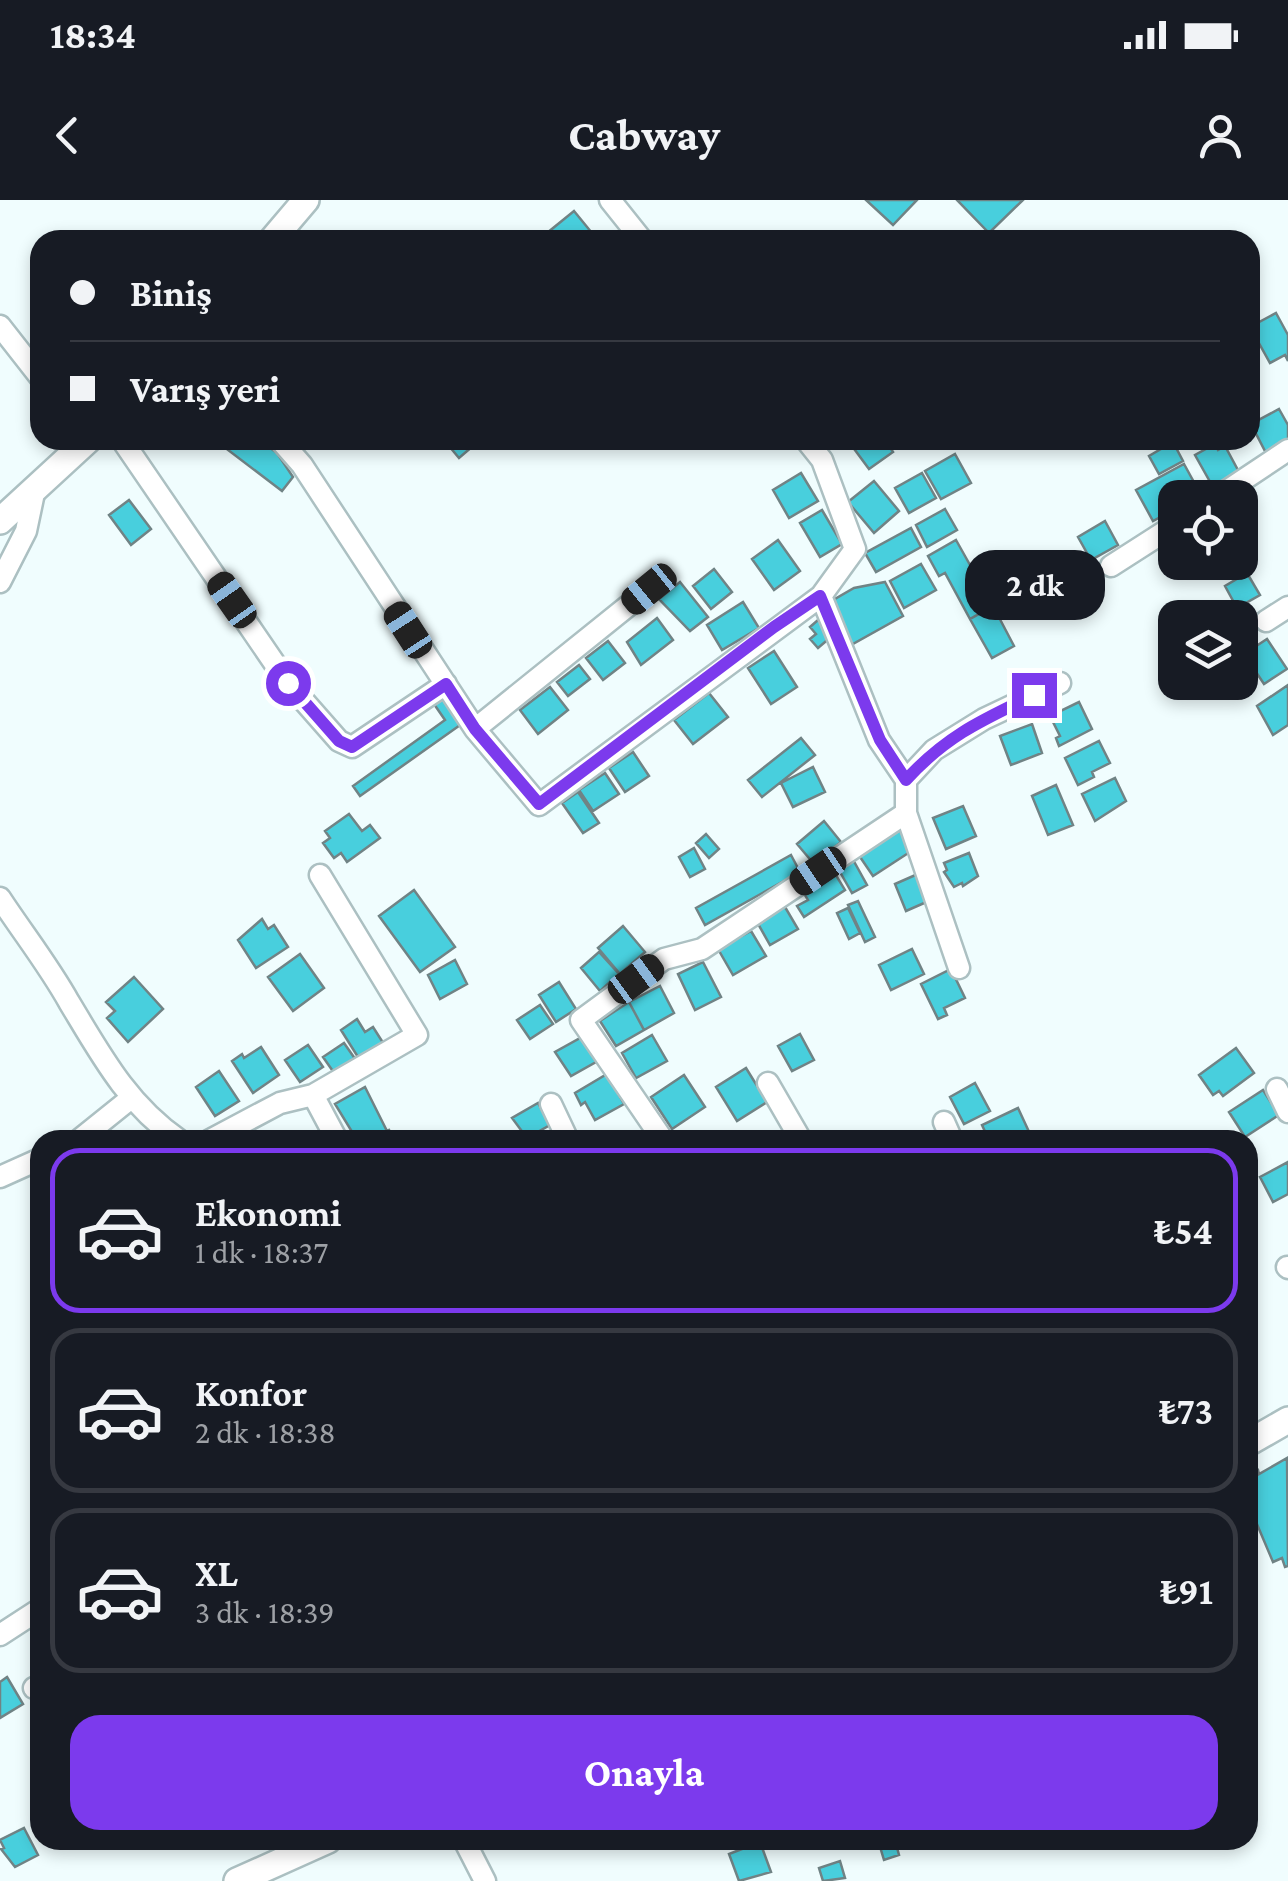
<!DOCTYPE html>
<html lang="tr">
<head>
<meta charset="utf-8">
<style>
  body { margin:0; font-family:"Crimson Pro",serif; background:#242831; color:#f1f3f6; height:100vh; display:flex; flex-direction:column; font-size:38px; white-space:nowrap }
  * { box-sizing:border-box; margin:0 }
  p { font-size:32px; color:#9ea1a6 }
  .icon { flex:none; width:55px; height:55px; fill:none; stroke:currentColor; stroke-width:2; stroke-linecap:round; stroke-linejoin:round }
  .map { position:relative; flex:1; overflow:hidden }
  .side { position:absolute; left:30px; top:930px; width:1228px; height:720px; display:flex; flex-direction:column; background:#171b24; border-radius:30px; box-shadow:0 5px 15px #0003 }
  .side>* { flex:none }
  .banner { position:absolute; left:30px; top:30px; width:1230px; height:220px; border-radius:30px; box-shadow:0 5px 15px #0003; display:grid; align-content:center; height:220px; padding:0 40px; background:#171b24 }
  .tools { position:absolute; left:1158px; top:280px; display:grid; gap:20px }
  .tools a { display:grid; place-items:center; width:100px; height:100px; border-radius:20px; background:#171b24; box-shadow:0 5px 15px #0003; font-size:50px }
  .end { position:absolute; width:45px; height:45px; margin:-22px; border:12px solid #7c3aed; background:#fff; box-shadow:0 0 0 5px #fff }
  .from { border-radius:50% }
  .bubble { position:absolute; height:70px; border-radius:30px; background:#171b24; box-shadow:0 5px 15px #0003; font-size:32px; font-weight:700; line-height:70px; text-align:center }
  .car { position:absolute; width:30px; height:60px; margin:-30px -15px; border-radius:12px; box-shadow:0 0 8px 2px #0007; background:linear-gradient(#222 24%,#8ab4d8 0 40%,#222 0 76%,#8ab4d8 0 86%,#222 0) }
  .banner b { display:flex; align-items:center; gap:35px; height:95px; font-size:38px }
  .banner b+b { border-top:2px solid #363941 }
  .banner i { width:25px; height:25px; background:#f1f3f6 }
  ul { padding:18px 0 0; list-style:none }
  li { display:flex; align-items:center; gap:30px; height:165px; margin:0 20px 15px; padding:0 20px; border:5px solid #363941; border-radius:30px }
  li div { flex:1 }
  li b { display:block; font-size:38px }
  li em { font-style:normal; font-weight:700 }
  li.on { border-color:#7c3aed }
  li>.icon { width:90px; height:90px; stroke-width:1.5 }
  .button { display:flex; gap:20px; margin-top:auto; padding:20px 40px }
  .button a { flex:1; height:115px; border-radius:30px; background:#7c3aed; color:#fff; font-size:40px; font-weight:700; line-height:115px; text-align:center }
  .status { display:flex; justify-content:space-between; align-items:center; height:70px; padding:0 50px; background:#171b24; direction:ltr }
  .status svg { height:28px; fill:currentColor }
  header { display:flex; justify-content:space-between; align-items:center; height:130px; padding:0 40px; background:#171b24; font-size:45px; font-weight:700 }
  .map>svg:first-child { display:block }
  .building { fill:#48cfdd; stroke:#708385; stroke-width:2.5 }
  .lines { fill:none; stroke-linecap:round; stroke-linejoin:round }
  .minor-casing { stroke:#acc0c2; stroke-width:25 }
  .tertiary-casing { stroke:#acc0c2; stroke-width:30 }
  .minor { stroke:#fff; stroke-width:20 }
  .tertiary { stroke:#fff; stroke-width:25 }
  .route { stroke:#7c3aed; stroke-width:12 }
</style>
</head>
<body>
<div class="status"><b>18:34</b><svg viewBox="0 0 49 12"><path d="M0 12V9h3v3zM5 12V6h3v6zM10 12V3h3v9zM15 12V0h3v12zM26 1h20v11H26zM47 4h2v5h-2z"/></svg></div>
<header><svg class="icon" aria-label="back" viewBox="0 0 24 24"><path d="M15 5l-7 7 7 7"/></svg>Cabway<svg class="icon" aria-label="person" viewBox="0 0 24 24"><circle cx="12" cy="8" r="4"/><path d="M4 21q1-7 8-7t8 7"/></svg></header>
<div class="map">
<svg width="1288" height="1681" viewBox="0 0 1288 1681">
  <rect width="100%" height="100%" fill="#f0fdfe"/>
  <path class="building" d="M866,0H917L893,25Z
    M957,0H1023L989,33Z
    M574,11L592,33L584,40H553L547,33Z
    M1276,113L1288,135V161L1285,155L1270,163L1250,127Z
    M1279,209L1288,225V241L1266,253L1251,224Z
    M215,240H260L277,253L293,277L282,291Z
    M444,240H480L459,258Z
    M861,240H885L893,252L869,269L852,246Z
    M1173,242L1183,261L1159,274L1149,256Z
    M1215,244L1218,250L1225,246L1239,272L1213,287L1195,255Z
    M955,254L971,283L941,299L925,271Z
    M1184,264L1201,295L1175,298V309L1153,321L1136,290Z
    M801,273L818,301L789,318L773,290Z
    M922,273L936,298L909,313L895,288Z
    M874,281L899,311L874,333L848,302Z
    M129,300L151,329L131,345L109,315Z
    M945,309L957,330L927,347L916,325Z
    M822,310L842,344L820,357L800,323Z
    M1105,321L1118,345L1091,360L1078,337Z
    M911,328L921,347L876,372L865,353Z
    M778,340L800,371L774,390L752,359Z
    M956,340L993,406L970,419L945,373L939,376L928,356Z
    M921,364L936,390L904,408L890,381Z
    M714,369L732,392L711,409L693,386Z
    M1247,373L1260,395L1237,408L1225,386Z
    M680,382L708,417L690,431L659,399Z
    M885,382L903,416L851,445L828,403L854,388Z
    M743,402L759,428L722,450L707,425Z
    M993,406L1014,446L992,458L970,419Z
    M657,418L673,440L641,465L627,442Z
    M818,420L832,436L818,448L810,439L816,434L810,427Z
    M1267,439L1287,469L1264,484L1244,454Z
    M608,441L625,463L603,480L586,458Z
    M774,451L797,487L771,504L748,468Z
    M579,465L590,479L568,496L557,482Z
    M1288,485V525L1273,535L1257,506Z
    M550,487L568,510L538,534L520,510Z
    M709,493L728,517L693,544L674,520Z
    M444,497L463,523L360,596L353,586L445,520L434,504Z
    M1079,502L1092,529L1059,546L1056,538L1060,536L1050,516Z
    M1032,524L1042,553L1011,565L1000,536Z
    M801,538L815,555L762,597L748,580Z
    M1099,541L1110,563L1092,572L1094,577L1078,585L1065,558Z
    M633,552L649,576L625,592L609,568Z
    M813,567L825,592L793,607L781,583Z
    M605,573L619,594L593,611L579,590Z
    M1115,578L1126,601L1095,621L1082,594Z
    M1056,585L1073,625L1048,635L1032,596Z
    M578,592L599,623L583,633L562,603Z
    M963,606L976,636L946,649L933,618Z
    M349,614L362,631L370,625L380,638L347,662L341,653L334,658L323,643L330,638L325,631Z
    M824,621L841,642L814,664L797,644Z
    M896,625L913,650L873,676L856,651Z
    M706,634L719,649L709,658L696,643Z
    M694,648L705,669L690,677L679,657Z
    M969,653L978,676L963,686L962,683L954,687L944,672L947,670L944,663Z
    M791,655L800,672L705,725L696,708Z
    M851,656L867,685L852,693L836,665Z
    M831,667L845,690L804,717L797,706L808,700L800,687Z
    M920,673L931,700L906,711L895,684Z
    M414,690L455,747L420,772L379,716Z
    M858,701L875,737L865,742L848,705Z
    M785,707L798,729L770,745L757,722Z
    M848,708L860,733L849,739L837,713Z
    M262,719L268,729L274,725L288,747L256,768L238,740Z
    M623,726L645,752L620,774L598,748Z
    M751,731L766,756L733,775L718,749Z
    M912,749L924,774L891,790L879,765Z
    M599,752L619,774L600,791L581,768Z
    M300,754L324,788L293,811L268,777Z
    M455,760L467,784L440,799L428,775Z
    M703,762L721,797L695,810L678,774Z
    M951,769L965,798L944,808L947,815L938,819L921,784Z
    M134,777L163,809L128,842L107,818L115,811L106,802Z
    M559,782L576,809L556,822L539,795Z
    M660,786L674,813L644,830L629,802Z
    M629,802L644,830L616,846L600,821Z
    M540,805L553,824L530,839L517,820Z
    M357,819L365,832L373,827L387,849L363,865L341,830Z
    M800,834L814,860L792,871L778,846Z
    M652,835L667,861L636,878L622,853Z
    M582,837L596,862L571,876L555,852Z
    M344,843L358,863L337,877L323,857Z
    M308,845L323,867L300,882L285,860Z
    M261,847L279,875L253,893L232,861L242,854L244,858Z
    M1236,848L1254,873L1223,896L1219,891L1213,895L1199,875Z
    M746,868L767,902L737,921L716,887Z
    M219,871L239,901L215,916L196,887Z
    M607,874L624,904L595,920L585,902L581,905L575,893Z
    M684,875L705,907L672,929L651,897Z
    M975,883L990,911L964,924L950,897Z
    M365,887L387,931L389,930L395,940H357L335,904Z
    M1263,890L1279,915L1245,937L1229,912Z
    M538,903L550,925L527,938L512,918Z
    M1018,908L1030,934L1018,940H989L982,925Z
    M1288,962V994L1273,1002L1260,977Z
    M1287,1258L1288,1366L1285,1367L1282,1358L1273,1362L1248,1303V1275L1258,1270L1259,1274Z
    M7,1477L23,1504L0,1518V1482Z
    M24,1628L38,1655L15,1667L1,1649L4,1648L0,1640Z
    M878,1640H895L899,1655L884,1660Z
    M760,1642L771,1672L739,1681L729,1654Z
    M840,1661L845,1678L823,1681L819,1668Z"/>
  <g class="lines">
    <defs>
      <path id="minor" d="M610,0L642,40
        M0,126L40,177
        M122,240L288,483L339,541L352,547L446,484
        M280,240L302,265L475,529L539,605L821,396L855,349L822,260L806,240
        M1216,298L1288,250
        M1111,366L1175,325
        M0,382L26,331L34,293
        M821,396L879,540L906,580
        M1266,421L1288,407
        M475,529L649,389
        M0,698C23,733 49,766 69,802C101,855 127,904 179,940
        M959,768L906,613V580L934,550L984,519L1060,483
        M768,883L801,940
        M1277,889L1288,912
        M313,895L417,835L320,675
        M551,904L568,940
        M944,922L952,940
        M79,940L130,899
        M210,940L280,903L313,895L337,940
        M663,940L581,820L664,759L702,749L906,613
        M0,977L40,959
        M1287,1067L1288,1068
        M0,1435L40,1409
        M34,1488L40,1485
        M464,1640L485,1681"/>
      <path id="tertiary" d="M272,40L306,0
        M0,321L88,240
        M1248,1243L1288,1220
        M237,1681L328,1640"/>
    </defs>
    <use href="#minor" class="minor-casing"/>
    <use href="#tertiary" class="tertiary-casing"/>
    <use href="#minor" class="minor"/>
    <use href="#tertiary" class="tertiary"/>
  </g>
  <g class="lines">
    <path class="route" d="M288,483L339,541L352,547L446,484L475,529L539,604L774,427L820,396L880,540L906,580C946,536 982,520 1034,495"/>
  </g>
</svg>
<div class="tools">
<a><svg class="icon" aria-label="locate" viewBox="0 0 24 24"><circle cx="12" cy="12" r="6"/><path d="M12 2v4M12 18v4M2 12h4M18 12h4"/></svg></a>
<a><svg class="icon" aria-label="layers" viewBox="0 0 24 24"><path d="M12 4l9 5-9 5-9-5zM3 14l9 5 9-5"/></svg></a>
</div>
<i class="end from" style="left:288px;top:483px"></i>
<i class="end" style="left:1034px;top:495px"></i>
<div class="bubble" style="left:965px;top:350px;width:140px">2 dk</div>
<i class="car" style="left:649px;top:389px;rotate:231deg"></i>
<i class="car" style="left:232px;top:400px;rotate:325deg"></i>
<i class="car" style="left:408px;top:430px;rotate:327deg"></i>
<i class="car" style="left:818px;top:671px;rotate:236deg"></i>
<i class="car" style="left:636px;top:779px;rotate:54deg"></i>
<div class="banner">
<b><i class="from"></i>Biniş</b>
<b><i></i>Varış yeri</b>
</div>
<section class="side">
<ul>
<li class="on"><svg class="icon" aria-label="car" viewBox="0 0 24 24"><path d="M5 17H2v-5l4-1 3-4h7l3 4 3 1v5h-3M9 17h6M6 11h13"/><circle cx="7" cy="17" r="2"/><circle cx="17" cy="17" r="2"/></svg><div><b>Ekonomi</b><p>1 dk · 18:37</p></div><em>₺54</em></li>
<li><svg class="icon" aria-label="car" viewBox="0 0 24 24"><path d="M5 17H2v-5l4-1 3-4h7l3 4 3 1v5h-3M9 17h6M6 11h13"/><circle cx="7" cy="17" r="2"/><circle cx="17" cy="17" r="2"/></svg><div><b>Konfor</b><p>2 dk · 18:38</p></div><em>₺73</em></li>
<li><svg class="icon" aria-label="car" viewBox="0 0 24 24"><path d="M5 17H2v-5l4-1 3-4h7l3 4 3 1v5h-3M9 17h6M6 11h13"/><circle cx="7" cy="17" r="2"/><circle cx="17" cy="17" r="2"/></svg><div><b>XL</b><p>3 dk · 18:39</p></div><em>₺91</em></li>
</ul>
<div class="button"><a>Onayla</a></div>
</section>
</div>
</body>
</html>
